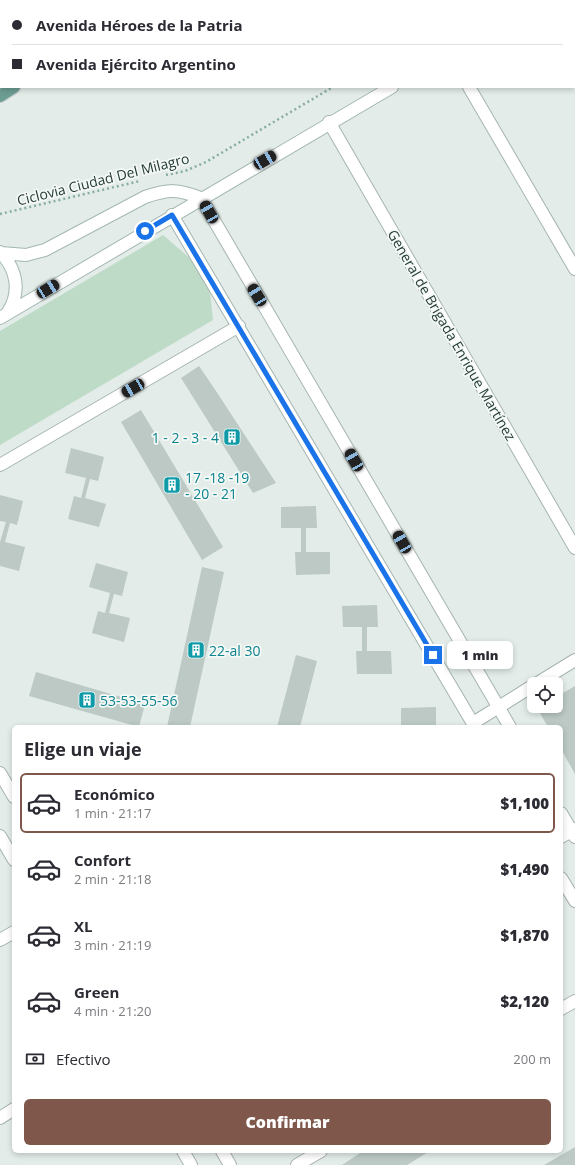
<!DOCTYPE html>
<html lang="es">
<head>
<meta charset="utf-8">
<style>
  body { margin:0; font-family:"Open Sans",sans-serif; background:#f2f2f3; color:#2b2b33; height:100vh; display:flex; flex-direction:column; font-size:15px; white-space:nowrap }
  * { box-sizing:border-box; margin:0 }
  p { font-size:13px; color:#7c7c81 }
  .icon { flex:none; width:22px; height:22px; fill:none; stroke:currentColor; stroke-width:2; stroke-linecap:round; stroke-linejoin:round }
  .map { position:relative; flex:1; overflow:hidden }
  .sheet { position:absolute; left:12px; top:725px; width:551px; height:428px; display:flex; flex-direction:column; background:#fff; border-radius:6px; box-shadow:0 2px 6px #0003 }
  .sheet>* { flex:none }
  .hud { position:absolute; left:0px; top:0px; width:575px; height:88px; box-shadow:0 2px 6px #0003; display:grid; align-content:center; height:88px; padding:0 12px; background:#fff }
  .fabs { position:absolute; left:527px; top:677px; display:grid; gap:8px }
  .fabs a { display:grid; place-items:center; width:36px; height:36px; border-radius:6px; background:#fff; box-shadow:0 2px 6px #0003; font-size:20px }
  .end { position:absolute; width:18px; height:18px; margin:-9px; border:5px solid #1a73e8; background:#fff; box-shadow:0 0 0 2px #fff }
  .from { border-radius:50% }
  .bubble { position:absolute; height:28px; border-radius:6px; background:#fff; box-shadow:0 2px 6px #0003; font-size:13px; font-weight:800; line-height:28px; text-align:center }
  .car { position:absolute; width:12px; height:24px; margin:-12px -6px; border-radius:5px; box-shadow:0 0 3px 1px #0007; background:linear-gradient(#222 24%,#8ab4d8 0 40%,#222 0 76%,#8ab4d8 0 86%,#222 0) }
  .hud b { display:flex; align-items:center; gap:14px; height:38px; font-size:15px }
  .hud b+b { border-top:1px solid #e1e1e2 }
  .hud i { width:10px; height:10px; background:#2b2b33 }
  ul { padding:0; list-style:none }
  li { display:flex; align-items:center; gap:12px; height:60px; margin:0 8px 6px; padding:0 4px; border:2px solid transparent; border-radius:6px }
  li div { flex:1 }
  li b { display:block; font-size:15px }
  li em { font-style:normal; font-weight:800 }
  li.on { border-color:#7f574b }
  li>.icon { width:36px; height:36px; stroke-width:1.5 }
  h2 { padding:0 12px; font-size:18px; line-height:48px }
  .pay { display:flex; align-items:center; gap:10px; height:44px; padding:0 12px; font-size:15px }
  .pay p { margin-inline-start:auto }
  .primary-button { display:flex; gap:8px; margin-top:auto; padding:8px 12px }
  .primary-button a { flex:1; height:46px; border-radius:6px; background:#7f574b; color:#fff; font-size:16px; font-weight:800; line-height:46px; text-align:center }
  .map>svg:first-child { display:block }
  .green { fill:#bedbc8 }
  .building { fill:#bcc9c5 }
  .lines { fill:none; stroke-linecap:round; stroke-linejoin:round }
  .minor-casing { stroke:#a6b4af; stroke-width:14 }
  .tertiary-casing { stroke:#a6b4af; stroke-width:14 }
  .secondary-casing { stroke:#a3b7b1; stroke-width:14 }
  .primary-casing { stroke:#c2c8c7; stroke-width:14 }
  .path { stroke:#87ada3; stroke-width:2.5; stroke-dasharray:2 3; stroke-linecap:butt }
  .minor { stroke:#fff; stroke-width:12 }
  .tertiary { stroke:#fff; stroke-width:12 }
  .secondary { stroke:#fff; stroke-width:12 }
  .primary { stroke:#6c9d93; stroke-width:12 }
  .route { stroke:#1a73e8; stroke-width:5 }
  .labels { text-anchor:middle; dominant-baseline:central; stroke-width:3.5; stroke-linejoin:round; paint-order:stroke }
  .street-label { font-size:14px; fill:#253c37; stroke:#f4f9f6 }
  .culture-label { font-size:14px; fill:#0d838f; stroke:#f4f9f6; text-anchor:start }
</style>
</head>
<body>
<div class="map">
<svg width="575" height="1165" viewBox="0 0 575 1165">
  <rect width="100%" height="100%" fill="#e3ece8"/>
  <path class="green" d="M163,235L208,274L213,320L0,445V331Z"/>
  <path class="building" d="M199,366L216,391L276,483L253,493L181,378Z
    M141,410L223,547L202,560L121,422Z
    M71,448L104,457L98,481L90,479L85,498L106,504L99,527L68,519L74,496L81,498L86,478L65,473Z
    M0,495L23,501L17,525L10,523L5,542L25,547L19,571L0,566V542L6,522L0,521Z
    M316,506L317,528H306V552H330V574L296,575L295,552H301V528H281V507Z
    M96,563L128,572L122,596L114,594L109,613L130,618L124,642L92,633L98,611L105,613L110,593L89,587Z
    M202,567L224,572L190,727H167Z
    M377,605L378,627H367V651H391L392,674H357L356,651H362V627H343L342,606Z
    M296,655L317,661L300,727H277Z
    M36,672L145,704L139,727L29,696Z
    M575,686V774L561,749V727H548L537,708L540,706H556V697Z
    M436,707V727H401V708Z
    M575,1147V1165H544Z
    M363,1151H430L407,1165H342Z"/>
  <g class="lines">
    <defs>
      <path id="minor" d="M469,87L575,269
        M329,122L575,548
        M0,465L239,326
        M536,684L575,660
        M473,723L534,685
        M561,837L575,829
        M0,940L14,932
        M561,1009L575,1001
        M0,1118L14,1109
        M297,1165L321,1151"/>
      <path id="tertiary" d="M201,198L510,727
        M172,215L475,727
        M0,773L14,797
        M561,813L575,837
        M0,836L14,860
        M561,878L575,901
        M183,1151L191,1165
        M222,1151L230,1165"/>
      <path id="secondary" d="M539,1L541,0
        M0,252C17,269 21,292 8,312
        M1,253L26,255L45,250L145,197C169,189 178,189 201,198
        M0,318L392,87"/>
      <path id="primary" d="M50,1L51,0
        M137,1L138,0
        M0,34H1
        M0,96L14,87"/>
    </defs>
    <use href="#minor" class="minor-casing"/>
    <use href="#tertiary" class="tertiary-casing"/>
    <use href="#secondary" class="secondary-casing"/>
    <use href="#primary" class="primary-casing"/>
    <path class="path" d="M479,1L481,0
      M166,175L185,171L206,162L333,87
      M0,214L140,181"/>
    <use href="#minor" class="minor"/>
    <use href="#tertiary" class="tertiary"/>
    <use href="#secondary" class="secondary"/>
    <use href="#primary" class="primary"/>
  </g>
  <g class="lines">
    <path class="route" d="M145,231L172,215L433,655"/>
  </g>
  <defs>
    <symbol id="building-square" viewBox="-11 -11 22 22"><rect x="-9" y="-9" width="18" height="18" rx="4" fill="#0f9aa8" stroke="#f4f9f6"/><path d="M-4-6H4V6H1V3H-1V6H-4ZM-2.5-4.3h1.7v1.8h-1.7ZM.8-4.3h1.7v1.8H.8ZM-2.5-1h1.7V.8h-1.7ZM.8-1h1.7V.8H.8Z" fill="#fff"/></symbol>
  </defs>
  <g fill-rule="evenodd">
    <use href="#building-square" x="222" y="427" width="20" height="20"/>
    <use href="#building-square" x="162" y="475" width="20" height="20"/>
    <use href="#building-square" x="186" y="640" width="20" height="20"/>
    <use href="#building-square" x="77" y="690" width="20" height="20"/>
  </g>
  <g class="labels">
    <g class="street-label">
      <text transform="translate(103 179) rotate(-14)">Ciclovia Ciudad Del Milagro</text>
      <text transform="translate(452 335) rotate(60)">General de Brigada Enrique Martínez</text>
    </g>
    <g class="culture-label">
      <text x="219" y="437" text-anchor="end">1 - 2 - 3 - 4</text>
      <text x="185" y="477">17 -18 -19<tspan x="185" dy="16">- 20 - 21</tspan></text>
      <text x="209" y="650">22-al 30</text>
      <text x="100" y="700">53-53-55-56</text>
    </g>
  </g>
</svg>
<div class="fabs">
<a><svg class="icon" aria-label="locate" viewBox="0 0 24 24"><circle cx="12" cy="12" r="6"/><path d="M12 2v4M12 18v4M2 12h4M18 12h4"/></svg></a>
</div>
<i class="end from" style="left:145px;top:231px"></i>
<i class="end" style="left:433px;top:655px"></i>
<div class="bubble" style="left:447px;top:641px;width:66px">1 min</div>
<i class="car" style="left:265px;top:160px;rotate:60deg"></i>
<i class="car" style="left:209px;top:212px;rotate:330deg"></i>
<i class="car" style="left:48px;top:289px;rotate:59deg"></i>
<i class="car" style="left:257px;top:295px;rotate:329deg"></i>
<i class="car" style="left:133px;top:388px;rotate:240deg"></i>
<i class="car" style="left:354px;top:460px;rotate:330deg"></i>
<i class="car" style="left:402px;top:542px;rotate:330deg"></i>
<div class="hud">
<b><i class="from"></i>Avenida Héroes de la Patria</b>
<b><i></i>Avenida Ejército Argentino</b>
</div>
<section class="sheet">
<h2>Elige un viaje</h2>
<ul>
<li class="on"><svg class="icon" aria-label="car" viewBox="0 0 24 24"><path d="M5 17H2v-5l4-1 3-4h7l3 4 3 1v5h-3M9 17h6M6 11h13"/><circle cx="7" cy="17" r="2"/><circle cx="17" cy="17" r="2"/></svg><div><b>Económico</b><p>1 min · 21:17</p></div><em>$1,100</em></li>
<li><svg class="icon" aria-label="car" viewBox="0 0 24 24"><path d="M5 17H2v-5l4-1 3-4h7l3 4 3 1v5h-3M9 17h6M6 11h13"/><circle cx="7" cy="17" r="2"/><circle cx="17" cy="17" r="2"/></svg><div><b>Confort</b><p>2 min · 21:18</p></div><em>$1,490</em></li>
<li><svg class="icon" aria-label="car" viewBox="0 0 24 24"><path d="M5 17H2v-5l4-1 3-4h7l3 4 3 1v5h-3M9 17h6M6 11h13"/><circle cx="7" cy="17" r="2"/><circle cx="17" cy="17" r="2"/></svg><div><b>XL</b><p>3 min · 21:19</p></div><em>$1,870</em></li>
<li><svg class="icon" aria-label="car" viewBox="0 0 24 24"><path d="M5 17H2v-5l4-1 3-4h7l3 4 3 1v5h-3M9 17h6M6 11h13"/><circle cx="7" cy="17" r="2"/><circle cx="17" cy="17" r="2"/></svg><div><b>Green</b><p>4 min · 21:20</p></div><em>$2,120</em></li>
</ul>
<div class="pay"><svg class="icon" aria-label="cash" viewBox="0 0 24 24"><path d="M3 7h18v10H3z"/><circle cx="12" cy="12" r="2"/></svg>Efectivo<p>200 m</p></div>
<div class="primary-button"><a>Confirmar</a></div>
</section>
</div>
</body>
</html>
